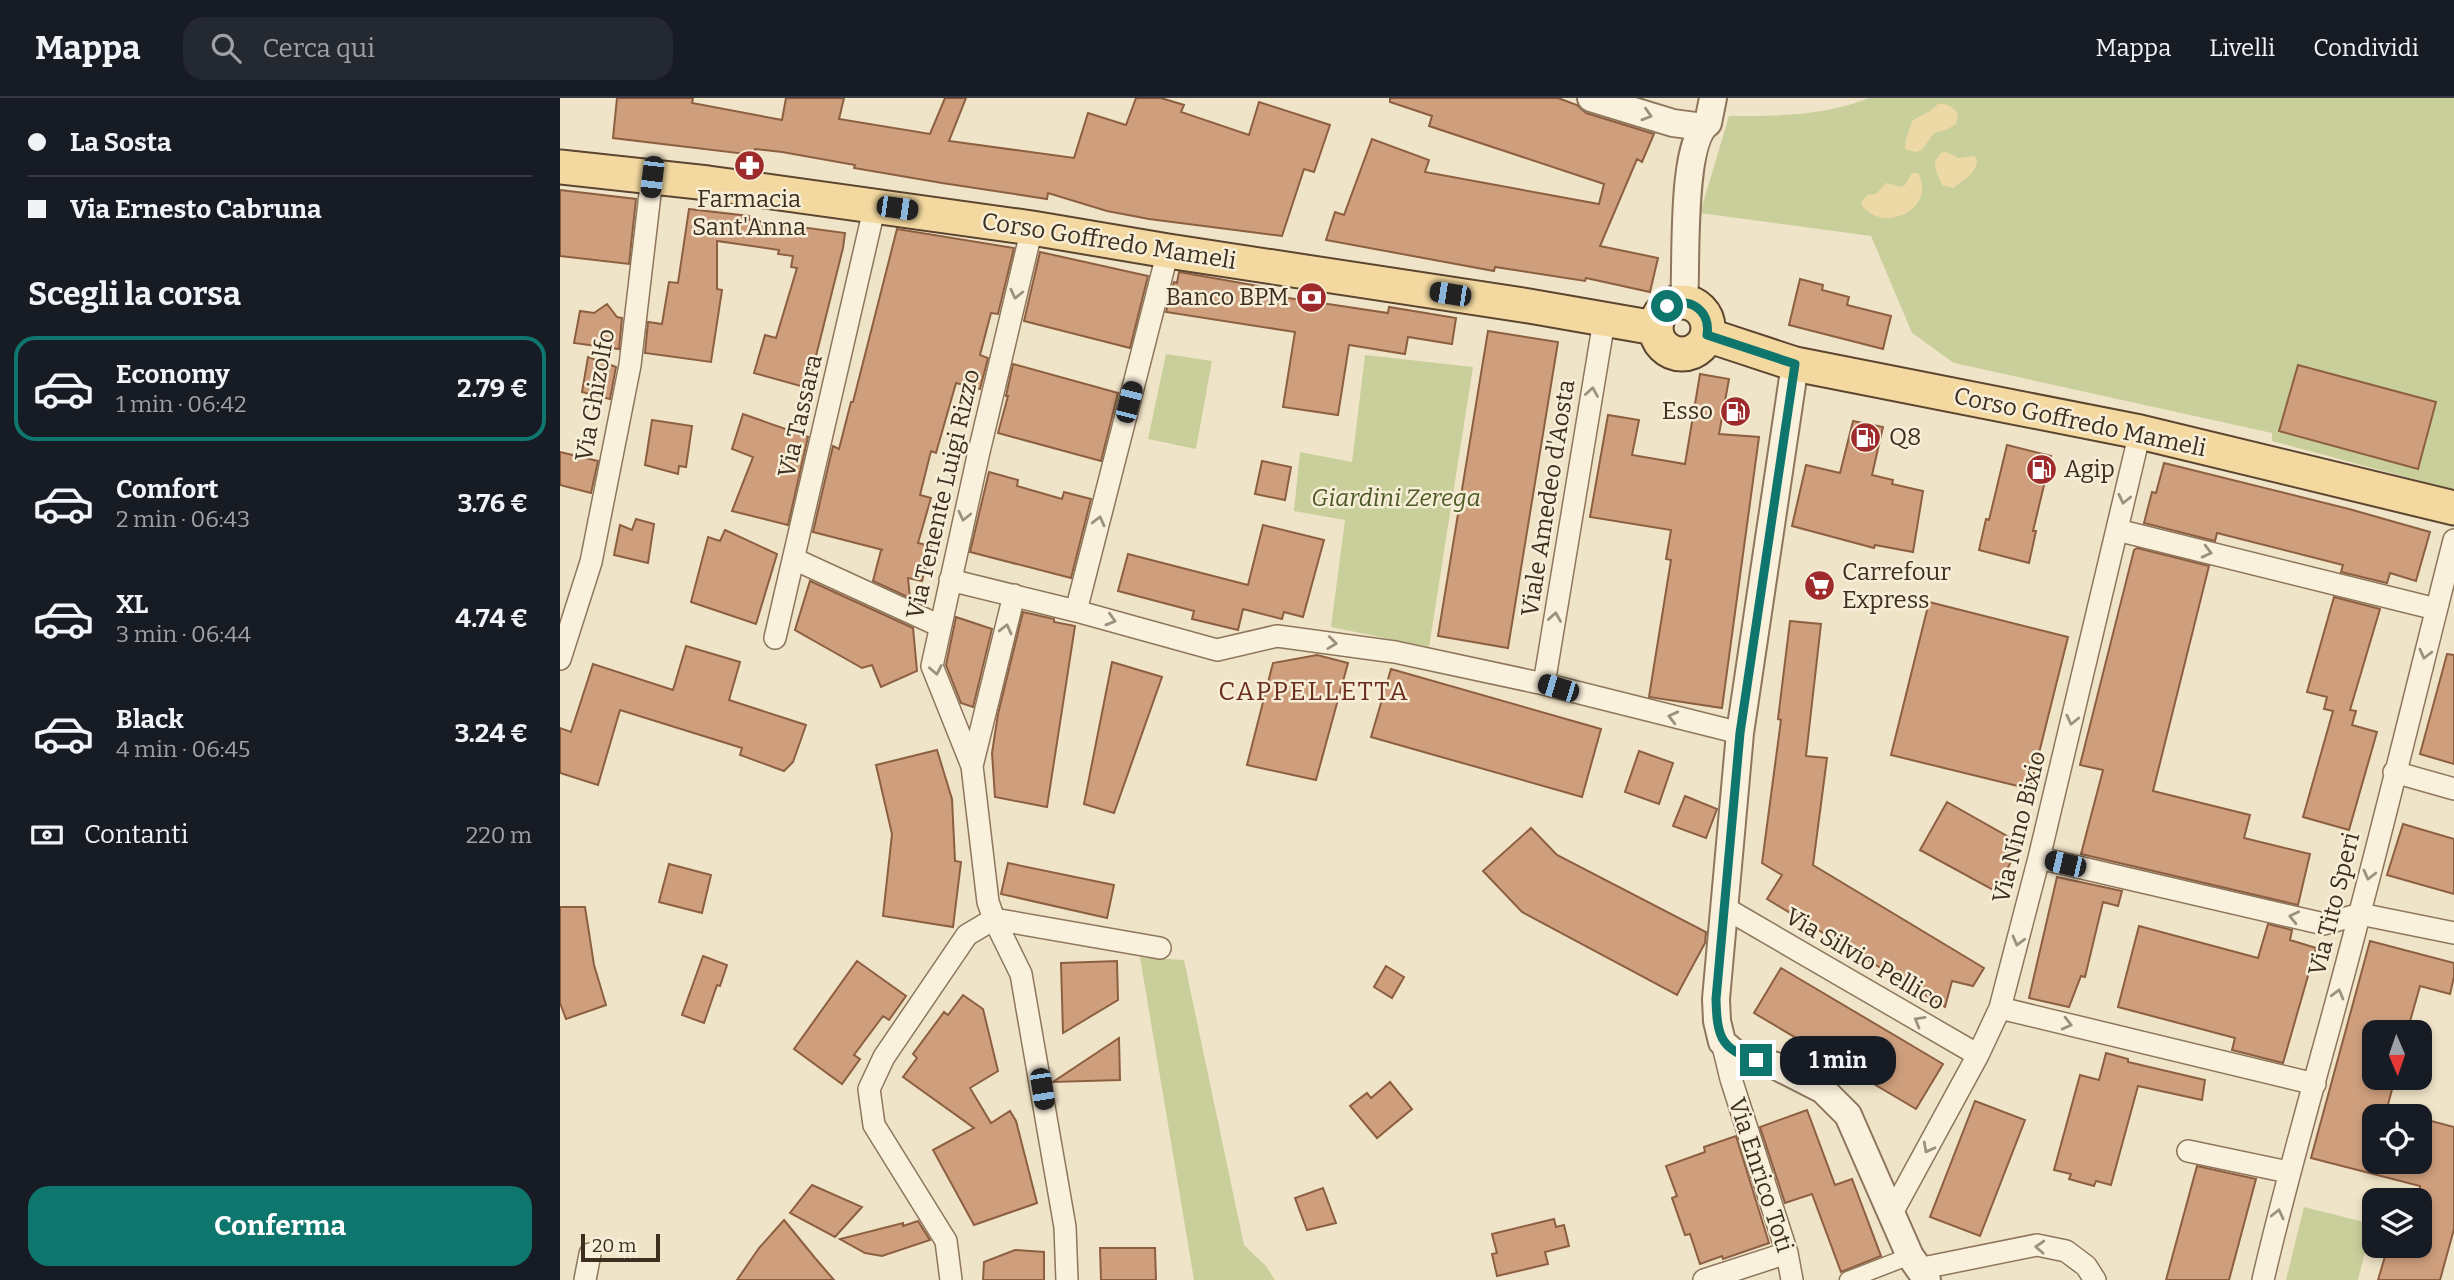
<!DOCTYPE html>
<html lang="it">
<head>
<meta charset="utf-8">
<style>
  body { margin:0; font-family:Bitter,serif; background:#242831; color:#f1f3f6; height:100vh; display:flex; flex-direction:column; font-size:26px; white-space:nowrap }
  * { box-sizing:border-box; margin:0 }
  p { font-size:23px; color:#9ea1a6 }
  .icon { flex:none; width:38px; height:38px; fill:none; stroke:currentColor; stroke-width:2; stroke-linecap:round; stroke-linejoin:round }
  .map { position:relative; flex:1; overflow:hidden }
  .side { display:flex; flex-direction:column; background:#171b24; width:560px }
  .side>* { flex:none }
  .hud { display:grid; align-content:center; height:154px; padding:0 28px; background:#171b24 }
  .needle { width:46px; rotate:178deg }
  .fabs { position:absolute; left:1802px; top:922px; display:grid; gap:14px }
  .fabs a { display:grid; place-items:center; width:70px; height:70px; border-radius:14px; background:#171b24; box-shadow:0 4px 10px #0003; font-size:35px }
  .scale { position:absolute; left:21px; bottom:18px; width:79px; box-sizing:border-box; padding-left:7px; border:4px solid #3d2e20; border-top:0; font-size:19px; line-height:24px; white-space:nowrap; color:#3d2e20; -webkit-text-stroke:5px #f7eed8; paint-order:stroke }
  .end { position:absolute; width:32px; height:32px; margin:-16px; border:9px solid #0f766e; background:#fff; box-shadow:0 0 0 4px #fff }
  .from { border-radius:50% }
  .bubble { position:absolute; height:49px; border-radius:21px; background:#171b24; box-shadow:0 4px 10px #0003; font-size:23px; font-weight:700; line-height:49px; text-align:center }
  .car { position:absolute; width:21px; height:42px; margin:-21px -10px; border-radius:9px; box-shadow:0 0 5px 2px #0007; background:linear-gradient(#222 24%,#8ab4d8 0 40%,#222 0 76%,#8ab4d8 0 86%,#222 0) }
  .hud b { display:flex; align-items:center; gap:24px; height:66px; font-size:26px }
  .hud b+b { border-top:2px solid #363941 }
  .hud i { width:18px; height:18px; background:#f1f3f6 }
  ul { padding:0; list-style:none }
  li { display:flex; align-items:center; gap:21px; height:105px; margin:0 14px 10px; padding:0 14px; border:4px solid transparent; border-radius:21px }
  li div { flex:1 }
  li b { display:block; font-size:26px }
  li em { font-style:normal; font-weight:700 }
  li.selected { border-color:#0f766e }
  li>.icon { width:63px; height:63px; stroke-width:1.5 }
  h2 { padding:0 28px; font-size:32px; line-height:84px }
  .pay { display:flex; align-items:center; gap:18px; height:77px; padding:0 28px; font-size:26px }
  .pay p { margin-inline-start:auto }
  .button { display:flex; gap:14px; margin-top:auto; padding:14px 28px }
  .button a { flex:1; height:80px; border-radius:21px; background:#0f766e; color:#fff; font-size:28px; font-weight:700; line-height:80px; text-align:center }
  header { display:flex; align-items:center; gap:42px; box-sizing:border-box; height:98px; padding:0 35px; background:#171b24; border-bottom:2px solid #363941 }
  header strong { font-size:33px }
  nav { display:flex; gap:38px; margin-inline-start:auto; font-size:24px }
  .search { width:490px; height:63px; background:#242831; display:flex; align-items:center; gap:18px; box-sizing:border-box; padding:0 24px; border-radius:21px; color:#9ea1a6; font-size:26px }
  main { display:flex; flex:1; min-height:0 }
  .map>svg:first-child { display:block }
  .green { fill:#c9cf9b }
  .sand { fill:#ecd9a5 }
  .building { fill:#cf9f7d; stroke:#8d5f41; stroke-width:2 }
  .lines { fill:none; stroke-linecap:round; stroke-linejoin:round }
  .pedestrian-casing { stroke:#8d765c; stroke-width:19 }
  .minor-casing { stroke:#8d765c; stroke-width:24 }
  .tertiary-casing { stroke:#8d765c; stroke-width:30 }
  .primary-casing { stroke:#5b4430; stroke-width:37 }
  .pedestrian { stroke:#faf1dc; stroke-width:16 }
  .minor { stroke:#faf1dc; stroke-width:21 }
  .tertiary { stroke:#faf1dc; stroke-width:26 }
  .primary { stroke:#f3d9a0; stroke-width:33 }
  .oneway { stroke:#9c907e }
  .route { stroke:#0f766e; stroke-width:9 }
  .labels { text-anchor:middle; dominant-baseline:central; stroke-width:5; stroke-linejoin:round; paint-order:stroke }
  .poi-label { font-size:24px; fill:#3d2e20; stroke:#f7eed8; text-anchor:start }
  .street-label { font-size:24px; fill:#3d2e20; stroke:#f7eed8 }
  .park-label { font-size:24px; font-style:italic; fill:#4d5a26; stroke:#f7eed8 }
  .neighbourhood-label { font-size:26px; letter-spacing:2px; fill:#6b2e1e; stroke:#f7eed8 }
</style>
</head>
<body>
<header>
<strong>Mappa</strong>
<div class="search"><svg class="icon" aria-label="search" viewBox="0 0 24 24"><circle cx="10" cy="10" r="6"/><path d="M15 15l6 6"/></svg>Cerca qui</div>
<nav><a>Mappa</a><a>Livelli</a><a>Condividi</a></nav>
</header>
<main>
<section class="side">
<div class="hud">
<b><i class="from"></i>La Sosta</b>
<b><i></i>Via Ernesto Cabruna</b>
</div>
<h2>Scegli la corsa</h2>
<ul>
<li class="selected"><svg class="icon" aria-label="car" viewBox="0 0 24 24"><path d="M5 17H2v-5l4-1 3-4h7l3 4 3 1v5h-3M9 17h6M6 11h13"/><circle cx="7" cy="17" r="2"/><circle cx="17" cy="17" r="2"/></svg><div><b>Economy</b><p>1 min · 06:42</p></div><em>2.79 €</em></li>
<li><svg class="icon" aria-label="car" viewBox="0 0 24 24"><path d="M5 17H2v-5l4-1 3-4h7l3 4 3 1v5h-3M9 17h6M6 11h13"/><circle cx="7" cy="17" r="2"/><circle cx="17" cy="17" r="2"/></svg><div><b>Comfort</b><p>2 min · 06:43</p></div><em>3.76 €</em></li>
<li><svg class="icon" aria-label="car" viewBox="0 0 24 24"><path d="M5 17H2v-5l4-1 3-4h7l3 4 3 1v5h-3M9 17h6M6 11h13"/><circle cx="7" cy="17" r="2"/><circle cx="17" cy="17" r="2"/></svg><div><b>XL</b><p>3 min · 06:44</p></div><em>4.74 €</em></li>
<li><svg class="icon" aria-label="car" viewBox="0 0 24 24"><path d="M5 17H2v-5l4-1 3-4h7l3 4 3 1v5h-3M9 17h6M6 11h13"/><circle cx="7" cy="17" r="2"/><circle cx="17" cy="17" r="2"/></svg><div><b>Black</b><p>4 min · 06:45</p></div><em>3.24 €</em></li>
</ul>
<div class="pay"><svg class="icon" aria-label="cash" viewBox="0 0 24 24"><path d="M3 7h18v10H3z"/><circle cx="12" cy="12" r="2"/></svg>Contanti<p>220 m</p></div>
<div class="button"><a>Conferma</a></div>
</section>
<div class="map">
<svg width="1894" height="1182" viewBox="0 0 1894 1182">
  <rect width="100%" height="100%" fill="#f0e4c8"/>
  <path class="green" d="M1309,0H1894V392L1712,343V335L1394,265L1352,235L1311,138L1140,115L1169,18C1216,18 1265,18 1309,0Z
    M606,256L652,263L636,351L588,341Z
    M805,257L913,269L869,549L771,529L785,422L734,413L740,354L792,364Z
    M580,859L624,862L684,1147L706,1168L715,1182H634Z
    M1744,1109L1812,1126L1798,1182H1726Z"/>
  <path class="sand" d="M1378,6C1386,5 1394,9 1398,16L1396,26L1388,31L1374,35L1362,52L1355,54L1345,51L1346,40L1353,22L1370,13Z
    M1386,54L1399,60L1414,58L1417,62C1417,76 1403,81 1394,90L1382,87L1376,73L1375,63L1381,55Z
    M1352,75H1358C1379,113 1318,137 1301,105L1307,97L1316,96L1326,85L1341,89L1345,87Z"/>
  <path class="building" d="M57,0H133L132,5L222,22L226,0H284L279,21L370,36L385,0H406L389,43L514,60L528,15L566,27L576,0H601L624,7L621,14L689,37L699,4L770,27L754,74L744,71L722,138L589,121L547,113L488,95L487,101L382,85L294,70L295,67L222,54L195,51L194,57L53,40Z
    M830,0H998L1017,7L1026,15L1094,36L1082,64L1077,61L1040,148L1098,160L1090,194L1026,180L1025,183L935,169L934,173L766,142L775,114L784,117L812,41L869,62L865,74L1039,106L1044,86L869,28L872,18L830,4Z
    M0,92L76,101L69,166L0,158Z
    M129,111L189,118V122L285,135L283,150L248,290L194,275L205,237L216,240L237,170L231,169L233,158L218,156L219,152L157,143V191L162,192L151,264L85,255L88,224L102,226L109,184L118,185Z
    M337,131L454,150L438,216L431,215L420,257L428,260L420,291L396,285L376,355L371,353L360,397L371,400L358,445L371,448L362,483L348,480L350,500L313,483L321,452H323L253,434L273,348L279,351L291,304H293Z
    M480,154L588,178L570,250L464,223Z
    M619,174L710,190L709,197L828,215L829,209L896,220L892,246L848,239L845,256L789,247L778,317L723,309L735,234L606,214L614,184L617,185Z
    M1240,181L1263,187L1262,192L1289,199L1287,207L1331,218L1323,251L1229,227Z
    M47,206L57,219L62,220L59,251L14,245L20,213L34,215Z
    M928,233L998,244L948,550L878,538Z
    M28,259L56,269L50,301L22,294Z
    M453,266L558,295L541,363L438,335L448,298H446Z
    M1738,267L1876,304L1858,371L1719,333Z
    M1140,276L1169,281L1159,336L1199,339L1162,610L1089,599L1111,462L1106,461L1111,432L1030,419L1048,317L1079,322L1072,357L1125,366Z
    M183,316L248,339L228,427L172,413L193,359L172,351Z
    M92,322L132,328L126,369L119,368L118,376L85,367Z
    M1293,323L1323,329L1312,377L1333,382L1332,386L1363,393L1353,454L1315,447L1314,450L1232,428L1246,367L1280,375Z
    M1447,347L1491,358L1473,433H1476L1469,465L1419,452L1426,421L1429,422Z
    M0,354L38,363L31,395L0,387Z
    M702,363L731,369L725,402L695,396Z
    M1604,365L1789,411L1870,434L1856,483L1830,475L1827,485L1781,474L1783,467L1657,435L1655,443L1584,425L1592,394L1596,395Z
    M429,374L458,382L457,388L502,401L504,394L531,401L511,480L410,454Z
    M76,421L94,426L88,465L54,457L60,427L72,432Z
    M703,427L764,442L743,519L724,514L722,521L683,511L678,532L632,521L634,513L558,493L568,456L688,487Z
    M165,432L217,456L196,526L131,504L148,439L160,443Z
    M1577,450L1649,468L1593,693L1690,717L1684,740L1750,756L1738,807L1521,756L1543,672L1520,667L1574,452Z
    M250,483L353,530L357,573L321,589L312,567L302,570L235,532Z
    M1774,499L1820,511L1790,612L1796,613L1792,627L1817,634L1789,732L1743,719L1773,613L1764,611L1767,599L1747,594Z
    M1369,504L1508,539L1470,691L1331,657Z
    M463,514L494,521V524L515,528L487,709L435,699L432,655L438,616Z
    M396,519L432,531L413,609L401,605L386,567Z
    M1230,523L1261,526L1246,658L1267,660L1253,767L1424,870L1413,888L1392,883L1385,909L1207,801L1222,777L1202,765L1221,622L1218,621Z
    M126,548L180,564L169,602L246,627L233,664L224,673L180,657L182,650L60,612L38,687L0,675V630L11,634L33,566L113,592Z
    M1887,556L1894,557V666L1860,656Z
    M757,557L788,565L756,682L687,667L713,565Z
    M552,564L602,579L554,715L524,706Z
    M831,571L1041,631L1022,699L811,639Z
    M377,652L392,701L395,763L401,764L393,829L323,818L332,736L316,667Z
    M1079,653L1113,665L1099,706L1065,694Z
    M1125,698L1157,711L1146,740L1113,728Z
    M1387,704L1461,746L1435,793L1360,752Z
    M1843,726L1894,741V796L1827,777Z
    M971,730L997,757L1146,834L1145,845L1117,897L962,814L923,773Z
    M448,765L554,787L547,820L441,796Z
    M109,766L151,777L142,815L99,804Z
    M1497,779L1562,793L1558,808L1543,804L1525,879L1521,878L1509,909L1469,900Z
    M0,809H25L34,867L46,907L6,921L0,905Z
    M1708,826L1732,832L1730,842L1756,850L1723,965L1672,952L1675,940L1558,909L1579,828L1698,860Z
    M1810,843L1894,865V879L1890,896L1860,888L1847,934H1815V980H1835L1825,1018H1815V1064H1860V1020L1894,1029V1131L1880,1182H1818L1828,1148H1860V1088L1751,1060Z
    M143,858L167,867L160,888L157,887L144,925L122,917Z
    M297,863L346,898L329,922L323,918L294,957L300,961L282,986L234,951Z
    M557,863L558,902L503,935L501,865Z
    M826,868L844,879L832,900L814,889Z
    M1221,870L1383,966L1356,1011L1194,915Z
    M403,897L423,911L438,973L410,990L431,1025L450,1013L456,1023L477,1105L414,1127L373,1052L414,1030L343,979L357,960L353,956L384,914L388,917Z
    M559,940L560,982L493,984Z
    M1546,955L1568,961V964L1645,982L1642,1002L1578,988L1551,1087L1536,1083L1534,1088L1509,1081L1511,1076L1494,1072L1520,977L1539,982Z
    M830,984L852,1011L817,1040L790,1008L807,995L811,1000Z
    M1415,1003L1465,1022L1420,1138L1370,1119Z
    M1247,1012L1275,1087L1292,1081L1321,1158L1281,1174L1252,1096L1225,1105L1200,1029Z
    M1176,1038L1209,1145L1163,1161L1162,1158L1140,1166L1130,1136L1125,1137L1112,1100L1117,1098L1106,1068L1145,1054L1144,1049Z
    M1637,1068L1696,1081L1669,1182H1606Z
    M252,1087L302,1109L275,1139L230,1115Z
    M763,1090L776,1125L747,1132L735,1100Z
    M994,1121L996,1129L1004,1127L1009,1148L985,1154L988,1166L937,1178L932,1156L937,1155L932,1136Z
    M224,1122L255,1160L274,1182H177L199,1150Z
    M358,1123L370,1142L322,1158L305,1155L280,1141L343,1125V1128Z
    M540,1150H595L596,1182H541Z
    M455,1152L484,1154V1182H423L424,1164Z"/>
  <g class="lines">
    <defs>
      <path id="pedestrian" d="M1288,1182L1350,1158"/>
      <path id="minor" d="M472,130L418,358L372,568L412,668L428,804L434,821L461,876L505,1129L507,1182
        M1557,432L1876,511
        M234,461L380,528
        M390,482L516,513L657,552L717,538L835,554L984,586L1180,635
        M516,513L608,153
        M215,540L315,107
        M0,561L31,464L70,267L92,79
        M984,586L1044,223
        M412,668L454,497
        M1834,674L1894,691
        M1479,760L1764,826L1800,816L1894,835
        M1165,810L1418,957
        M1440,910L1755,986
        M1162,944L1171,981L1227,1155L1232,1182
        M1628,1053L1728,1074
        M1332,1115L1418,957L1440,910L1479,760L1580,334
        M1358,1171L1477,1147L1506,1153L1526,1168L1535,1182
        M25,1182L30,1156
        M391,1182L386,1143L314,1027L309,991L324,959L407,837L434,821L600,850
        M1144,1182L1227,1155
        M1703,1182C1731,1060 1768,940 1799,818C1832,693 1862,568 1894,442"/>
      <path id="tertiary" d="M1031,0L1113,25L1143,29
        M1124,204C1127,169 1120,44 1148,25L1153,0
        M1235,266L1180,635L1156,901L1157,923L1162,944L1177,957L1216,968L1263,992L1288,1017L1350,1158L1367,1182"/>
      <path id="primary" d="M0,69L148,85L472,130L608,153L969,208L1095,230
        M1096 230a26 26 0 1 1 52 0a26 26 0 1 1-52 0Z
        M1147,237L1235,266L1580,334L1894,410"/>
    </defs>
    <use href="#pedestrian" class="pedestrian-casing"/>
    <use href="#minor" class="minor-casing"/>
    <use href="#tertiary" class="tertiary-casing"/>
    <use href="#primary" class="primary-casing"/>
    <use href="#pedestrian" class="pedestrian"/>
    <use href="#minor" class="minor"/>
    <use href="#tertiary" class="tertiary"/>
    <use href="#primary" class="primary"/>
  </g>
  <defs><path id="oneway-chevron" d="M-2-3.5L2.5 0L-2 3.5" fill="none" stroke-width="1.6" stroke-linecap="round" stroke-linejoin="round" transform="scale(1.75)"/></defs>
  <g class="oneway">
    <use href="#oneway-chevron" transform="translate(1087 17) rotate(17)"/>
    <use href="#oneway-chevron" transform="translate(456 196) rotate(103)"/>
    <use href="#oneway-chevron" transform="translate(1032 294) rotate(-81)"/>
    <use href="#oneway-chevron" transform="translate(1564 401) rotate(103)"/>
    <use href="#oneway-chevron" transform="translate(404 418) rotate(103)"/>
    <use href="#oneway-chevron" transform="translate(539 423) rotate(-76)"/>
    <use href="#oneway-chevron" transform="translate(1647 454) rotate(14)"/>
    <use href="#oneway-chevron" transform="translate(995 519) rotate(-81)"/>
    <use href="#oneway-chevron" transform="translate(551 522) rotate(16)"/>
    <use href="#oneway-chevron" transform="translate(446 531) rotate(-76)"/>
    <use href="#oneway-chevron" transform="translate(772 545) rotate(7)"/>
    <use href="#oneway-chevron" transform="translate(1865 556) rotate(104)"/>
    <use href="#oneway-chevron" transform="translate(376 572) rotate(79)"/>
    <use href="#oneway-chevron" transform="translate(1113 619) rotate(-166)"/>
    <use href="#oneway-chevron" transform="translate(1512 622) rotate(103)"/>
    <use href="#oneway-chevron" transform="translate(1809 777) rotate(104)"/>
    <use href="#oneway-chevron" transform="translate(1734 819) rotate(-167)"/>
    <use href="#oneway-chevron" transform="translate(1458 843) rotate(105)"/>
    <use href="#oneway-chevron" transform="translate(1778 896) rotate(-75)"/>
    <use href="#oneway-chevron" transform="translate(1359 923) rotate(-150)"/>
    <use href="#oneway-chevron" transform="translate(1507 926) rotate(14)"/>
    <use href="#oneway-chevron" transform="translate(1368 1050) rotate(118)"/>
    <use href="#oneway-chevron" transform="translate(1718 1116) rotate(-77)"/>
    <use href="#oneway-chevron" transform="translate(1480 1149) rotate(-177)"/>
  </g>
  <g class="lines">
    <path class="route" d="M1107,208C1129,198 1151,212 1147,237L1235,266L1180,635L1156,901C1157,937 1160,952 1196,962"/>
  </g>
  <defs>
    <symbol id="pharmacy-disc" viewBox="-11 -11 22 22"><circle r="9.5" fill="#9e2a2b" stroke="#f7eed8"/><path d="M-2-6h4v4h4v4h-4v4h-4v-4h-4v-4h4Z" fill="#fff"/></symbol>
    <symbol id="bank-disc" viewBox="-11 -11 22 22"><circle r="9.5" fill="#9e2a2b" stroke="#f7eed8"/><path d="M-6-4H6V4H-6ZM0-2.3a2.3 2.3 0 1 0 0 4.6a2.3 2.3 0 1 0 0-4.6Z" fill="#fff"/></symbol>
    <symbol id="fuel-disc" viewBox="-11 -11 22 22"><circle r="9.5" fill="#9e2a2b" stroke="#f7eed8"/><path d="M-5.5-6h7V0h2V4h1.3V-2.5L3-4.5l.8-.8L6-3V5H2.5V1h-1V6h-7ZM-4.2-4.7v3.2H.2V-4.7Z" fill="#fff"/></symbol>
    <symbol id="supermarket-disc" viewBox="-11 -11 22 22"><circle r="9.5" fill="#9e2a2b" stroke="#f7eed8"/><path d="M-6-5.5h2.5l.6 2H6L4.5 2H-2.5L-4.4-4H-6ZM-1.5 3.2a1.3 1.3 0 1 0 .1 0ZM3 3.2a1.3 1.3 0 1 0 .1 0Z" fill="#fff"/></symbol>
  </defs>
  <g fill-rule="evenodd">
    <use href="#pharmacy-disc" x="172" y="50" width="35" height="35"/>
    <use href="#bank-disc" x="734" y="182" width="35" height="35"/>
    <use href="#fuel-disc" x="1158" y="296" width="35" height="35"/>
    <use href="#fuel-disc" x="1288" y="322" width="35" height="35"/>
    <use href="#fuel-disc" x="1464" y="354" width="35" height="35"/>
    <use href="#supermarket-disc" x="1242" y="470" width="35" height="35"/>
  </g>
  <g class="labels">
    <g class="poi-label">
      <text x="189" y="101" text-anchor="middle">Farmacia<tspan x="189" dy="28">Sant'Anna</tspan></text>
      <text x="729" y="199" text-anchor="end">Banco BPM</text>
      <text x="1153" y="313" text-anchor="end">Esso</text>
      <text x="1329" y="339">Q8</text>
      <text x="1504" y="371">Agip</text>
      <text x="1282" y="474">Carrefour<tspan x="1282" dy="28">Express</tspan></text>
    </g>
    <g class="street-label">
      <text transform="translate(549 143) rotate(9)">Corso Goffredo Mameli</text>
      <text transform="translate(35 297) rotate(-80)">Via Ghizolfo</text>
      <text transform="translate(240 318) rotate(-77)">Via Tassara</text>
      <text transform="translate(1520 324) rotate(12)">Corso Goffredo Mameli</text>
      <text transform="translate(383 396) rotate(-77)">Via Tenente Luigi Rizzo</text>
      <text transform="translate(988 400) rotate(-81)">Viale Amedeo d'Aosta</text>
      <text transform="translate(1459 729) rotate(-76)">Via Nino Bixio</text>
      <text transform="translate(1774 806) rotate(-76)">Via Tito Speri</text>
      <text transform="translate(1305 861) rotate(30)">Via Silvio Pellico</text>
      <text transform="translate(1201 1077) rotate(72)">Via Enrico Toti</text>
    </g>
    <g class="park-label">
      <text x="836" y="400">Giardini Zerega</text>
    </g>
    <g class="neighbourhood-label">
      <text x="754" y="593">CAPPELLETTA</text>
    </g>
  </g>
</svg>
<div class="fabs">
<a><svg class="needle" viewBox="-14 -14 28 28"><path d="M0-13l5 13h-10z" fill="#e53935"/><path d="M0 13l5-13h-10z" fill="#9ea1a6"/></svg></a>
<a><svg class="icon" aria-label="locate" viewBox="0 0 24 24"><circle cx="12" cy="12" r="6"/><path d="M12 2v4M12 18v4M2 12h4M18 12h4"/></svg></a>
<a><svg class="icon" aria-label="layers" viewBox="0 0 24 24"><path d="M12 4l9 5-9 5-9-5zM3 14l9 5 9-5"/></svg></a>
</div>
<div class="scale">20 m</div>
<i class="end from" style="left:1107px;top:208px"></i>
<i class="end" style="left:1196px;top:962px"></i>
<div class="bubble" style="left:1220px;top:938px;width:116px">1 min</div>
<i class="car" style="left:92px;top:79px;rotate:187deg"></i>
<i class="car" style="left:337px;top:110px;rotate:98deg"></i>
<i class="car" style="left:890px;top:196px;rotate:279deg"></i>
<i class="car" style="left:569px;top:304px;rotate:14deg"></i>
<i class="car" style="left:998px;top:590px;rotate:287deg"></i>
<i class="car" style="left:1505px;top:766px;rotate:283deg"></i>
<i class="car" style="left:482px;top:991px;rotate:171deg"></i>
</div>
</main>
</body>
</html>
